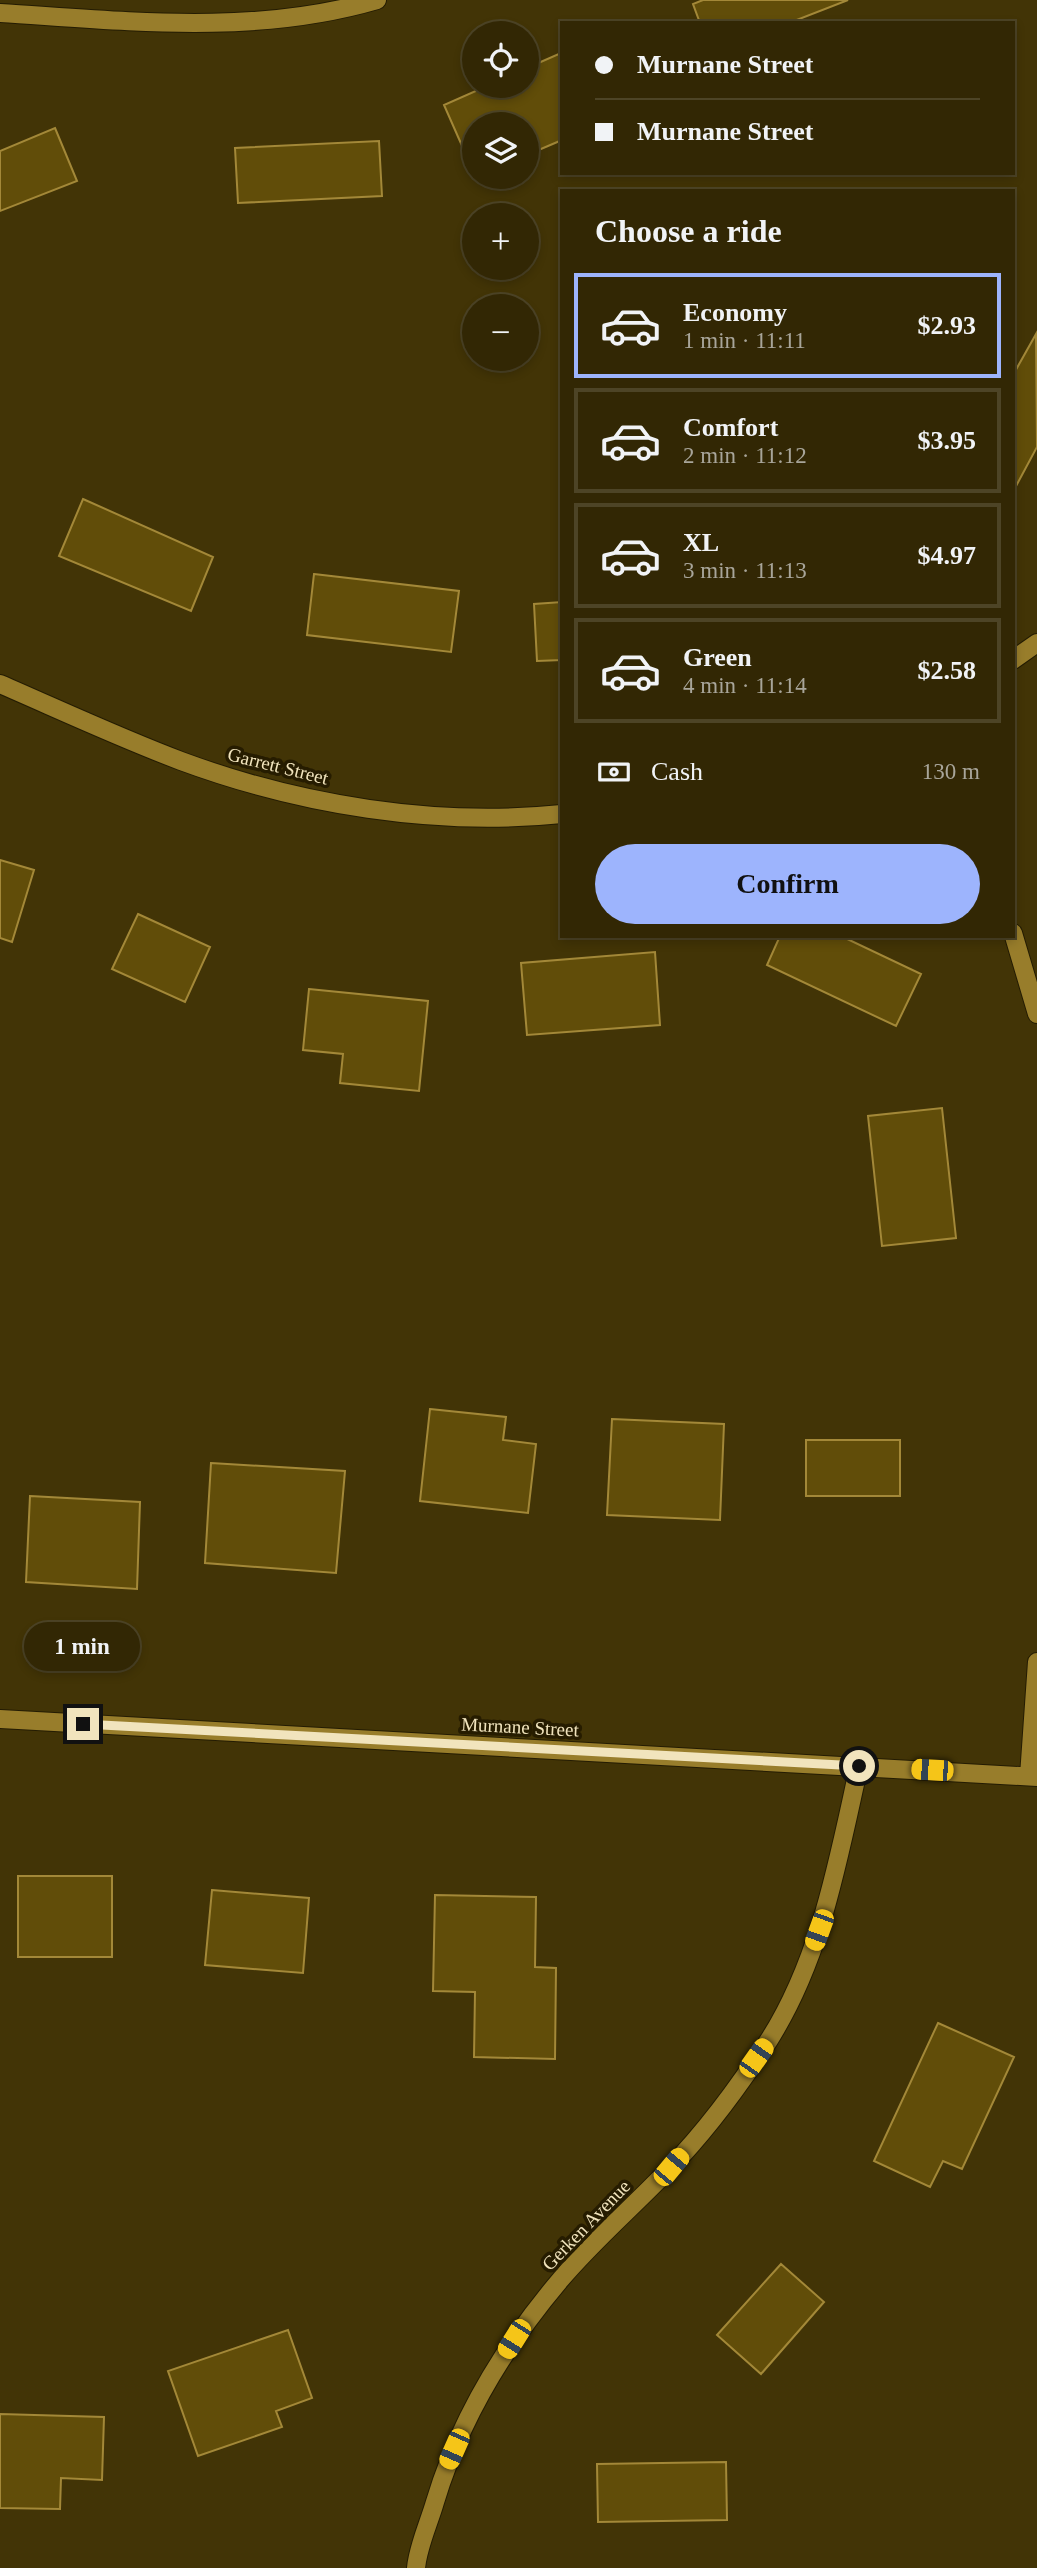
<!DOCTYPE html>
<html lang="en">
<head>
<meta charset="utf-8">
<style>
  body { margin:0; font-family:Georgia,serif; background:#3a2f0e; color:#f1f3f6; height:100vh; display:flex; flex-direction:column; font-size:26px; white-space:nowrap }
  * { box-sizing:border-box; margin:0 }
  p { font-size:23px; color:#a8a59a }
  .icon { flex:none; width:38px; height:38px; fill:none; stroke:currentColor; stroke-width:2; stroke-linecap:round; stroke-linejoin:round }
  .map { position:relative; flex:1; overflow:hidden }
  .panel { position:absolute; left:560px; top:189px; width:455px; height:749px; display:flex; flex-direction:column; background:#322704; border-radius:0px; box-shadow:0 4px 10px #0003,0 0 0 2px #4d4426 }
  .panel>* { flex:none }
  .guide { position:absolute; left:560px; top:21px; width:455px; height:154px; border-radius:0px; box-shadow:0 4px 10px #0003,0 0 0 2px #4d4426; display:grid; align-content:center; height:154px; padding:0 35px; background:#322704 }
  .tools { position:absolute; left:462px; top:21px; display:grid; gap:14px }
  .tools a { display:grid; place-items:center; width:77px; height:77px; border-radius:50%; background:#322704; box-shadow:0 4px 10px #0003,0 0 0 2px #4d4426; font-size:35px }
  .end { position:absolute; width:32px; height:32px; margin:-16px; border:9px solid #f1e4bd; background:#111; box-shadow:0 0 0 4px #111 }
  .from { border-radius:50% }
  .bubble { position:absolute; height:49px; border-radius:24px; background:#322704; box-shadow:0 4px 10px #0003,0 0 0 2px #4d4426; font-size:23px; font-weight:700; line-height:49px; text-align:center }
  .car { position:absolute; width:21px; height:42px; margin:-21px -10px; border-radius:9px; box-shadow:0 0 5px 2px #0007; background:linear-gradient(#f5c518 24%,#345 0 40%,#f5c518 0 76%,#345 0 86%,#f5c518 0) }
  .guide b { display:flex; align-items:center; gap:24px; height:66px; font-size:26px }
  .guide b+b { border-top:2px solid #4d4426 }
  .guide i { width:18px; height:18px; background:#f1f3f6 }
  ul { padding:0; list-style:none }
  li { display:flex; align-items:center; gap:21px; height:105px; margin:0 14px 10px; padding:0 21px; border:4px solid #4d4426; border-radius:0px }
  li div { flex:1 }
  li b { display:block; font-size:26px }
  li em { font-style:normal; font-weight:700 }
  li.on { border-color:#9db4fd }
  li>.icon { width:63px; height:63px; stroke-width:1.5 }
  h2 { padding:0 35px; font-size:32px; line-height:84px }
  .pay { display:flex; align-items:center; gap:18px; height:77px; padding:0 35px; font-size:26px }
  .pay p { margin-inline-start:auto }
  .button { display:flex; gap:14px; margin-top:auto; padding:14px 35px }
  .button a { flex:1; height:80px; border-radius:42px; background:#9db4fd; color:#111; font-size:28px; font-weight:700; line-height:80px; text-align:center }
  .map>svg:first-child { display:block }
  .building { fill:#614d09; stroke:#a38838; stroke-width:2 }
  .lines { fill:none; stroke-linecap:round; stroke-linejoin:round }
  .minor-casing { stroke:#241c03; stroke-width:20 }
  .minor { stroke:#987d2b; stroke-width:18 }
  .route { stroke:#f1e4bd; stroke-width:9 }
  .labels { text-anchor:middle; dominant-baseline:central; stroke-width:7; stroke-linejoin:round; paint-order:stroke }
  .street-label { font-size:19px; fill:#f1e4bd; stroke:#261c00 }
</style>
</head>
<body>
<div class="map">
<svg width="1037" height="2568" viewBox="0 0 1037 2568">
  <rect width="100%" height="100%" fill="#423406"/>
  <path class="building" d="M703,0H848L789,23H700L693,4Z
    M561,53L562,140L527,155V124H474V173L444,105L487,86H527V68Z
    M55,128L77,181L0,211V151Z
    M379,141L382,196L238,203L235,148Z
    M1036,334L1037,447L1015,488L1013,375Z
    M83,499L213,557L191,611L59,556Z
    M314,574L459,591L451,652L307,635Z
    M562,602V660L537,661L534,604Z
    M0,860L34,870L12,942L0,938Z
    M138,914L210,947L185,1002L112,969Z
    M780,936H841L921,974L896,1026L767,965Z
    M655,952L660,1025L527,1035L521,963Z
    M309,989L428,1001L419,1091L340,1083L343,1054L303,1050Z
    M942,1108L956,1238L882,1246L868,1116Z
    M430,1409L506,1417L503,1440L536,1444L528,1513L420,1501Z
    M612,1419L724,1424L720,1520L607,1515Z
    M806,1440H900V1496H806Z
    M211,1463L345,1471L336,1573L205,1563Z
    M30,1496L140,1502L137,1589L26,1582Z
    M18,1876H112V1957H18Z
    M212,1890L309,1898L303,1973L205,1965Z
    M435,1895L536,1897L535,1967L556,1968L555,2059L474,2057L475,1992L433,1991Z
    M938,2023L1014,2057L962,2169L943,2161L930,2187L874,2161Z
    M781,2264L824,2302L761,2374L717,2335Z
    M288,2330L312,2398L276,2411L282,2427L198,2456L168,2371Z
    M0,2414L104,2417L102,2480L61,2478L60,2509L0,2508Z
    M726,2462L727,2520L598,2522L597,2464Z"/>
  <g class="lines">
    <defs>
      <path id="minor" d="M0,13C126,21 254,36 377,0
        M1013,660L1037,643
        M0,684C60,710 120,738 181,761C300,805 435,827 562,814
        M1013,933L1037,1014
        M0,1719L1037,1777
        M1029,1776L1037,1662
        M416,2568C418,2546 429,2523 435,2502C460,2419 505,2345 561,2279C594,2240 634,2206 669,2169C706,2131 740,2085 769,2040C821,1958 838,1860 859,1766"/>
    </defs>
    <use href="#minor" class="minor-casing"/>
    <use href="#minor" class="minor"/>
  </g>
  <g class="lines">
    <path class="route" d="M83,1724L859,1766"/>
  </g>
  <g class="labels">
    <g class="street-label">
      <text transform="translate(278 766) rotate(14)">Garrett Street</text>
      <text transform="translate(520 1727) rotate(3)">Murnane Street</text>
      <text transform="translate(586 2225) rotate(-46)">Gerken Avenue</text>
    </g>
  </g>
</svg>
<div class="tools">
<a><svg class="icon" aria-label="locate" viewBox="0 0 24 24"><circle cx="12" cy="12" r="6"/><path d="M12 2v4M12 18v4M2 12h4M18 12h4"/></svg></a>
<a><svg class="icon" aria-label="layers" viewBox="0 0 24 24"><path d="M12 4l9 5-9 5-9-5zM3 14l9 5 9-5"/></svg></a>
<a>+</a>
<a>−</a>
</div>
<i class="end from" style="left:859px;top:1766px"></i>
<i class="end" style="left:83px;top:1724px"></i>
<div class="bubble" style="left:24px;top:1622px;width:116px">1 min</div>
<i class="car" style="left:932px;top:1770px;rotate:273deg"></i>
<i class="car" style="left:819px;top:1930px;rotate:200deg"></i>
<i class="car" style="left:756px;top:2058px;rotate:35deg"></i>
<i class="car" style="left:671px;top:2167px;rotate:40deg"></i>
<i class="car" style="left:514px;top:2339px;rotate:212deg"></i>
<i class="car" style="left:454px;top:2449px;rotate:204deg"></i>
<div class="guide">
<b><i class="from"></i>Murnane Street</b>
<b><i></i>Murnane Street</b>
</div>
<section class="panel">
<h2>Choose a ride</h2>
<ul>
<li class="on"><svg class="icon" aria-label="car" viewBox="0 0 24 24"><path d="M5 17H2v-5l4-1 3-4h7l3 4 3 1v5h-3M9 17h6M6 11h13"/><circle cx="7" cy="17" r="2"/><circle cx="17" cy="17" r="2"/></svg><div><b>Economy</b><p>1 min · 11:11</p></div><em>$2.93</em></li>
<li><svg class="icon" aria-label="car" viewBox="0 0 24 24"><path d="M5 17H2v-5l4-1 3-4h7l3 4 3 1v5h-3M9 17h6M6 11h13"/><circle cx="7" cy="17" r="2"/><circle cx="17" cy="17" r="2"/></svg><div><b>Comfort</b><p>2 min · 11:12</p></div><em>$3.95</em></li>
<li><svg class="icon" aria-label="car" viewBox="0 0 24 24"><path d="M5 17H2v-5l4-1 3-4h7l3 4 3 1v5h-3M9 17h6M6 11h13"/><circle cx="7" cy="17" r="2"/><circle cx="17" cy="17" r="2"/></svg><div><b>XL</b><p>3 min · 11:13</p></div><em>$4.97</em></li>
<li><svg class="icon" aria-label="car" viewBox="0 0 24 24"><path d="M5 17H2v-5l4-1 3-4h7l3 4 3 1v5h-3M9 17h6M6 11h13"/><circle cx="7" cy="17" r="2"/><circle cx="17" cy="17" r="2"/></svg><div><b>Green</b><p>4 min · 11:14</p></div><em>$2.58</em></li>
</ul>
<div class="pay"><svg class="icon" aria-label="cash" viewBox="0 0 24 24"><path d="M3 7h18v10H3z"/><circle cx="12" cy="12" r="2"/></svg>Cash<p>130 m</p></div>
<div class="button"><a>Confirm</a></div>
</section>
</div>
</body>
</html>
